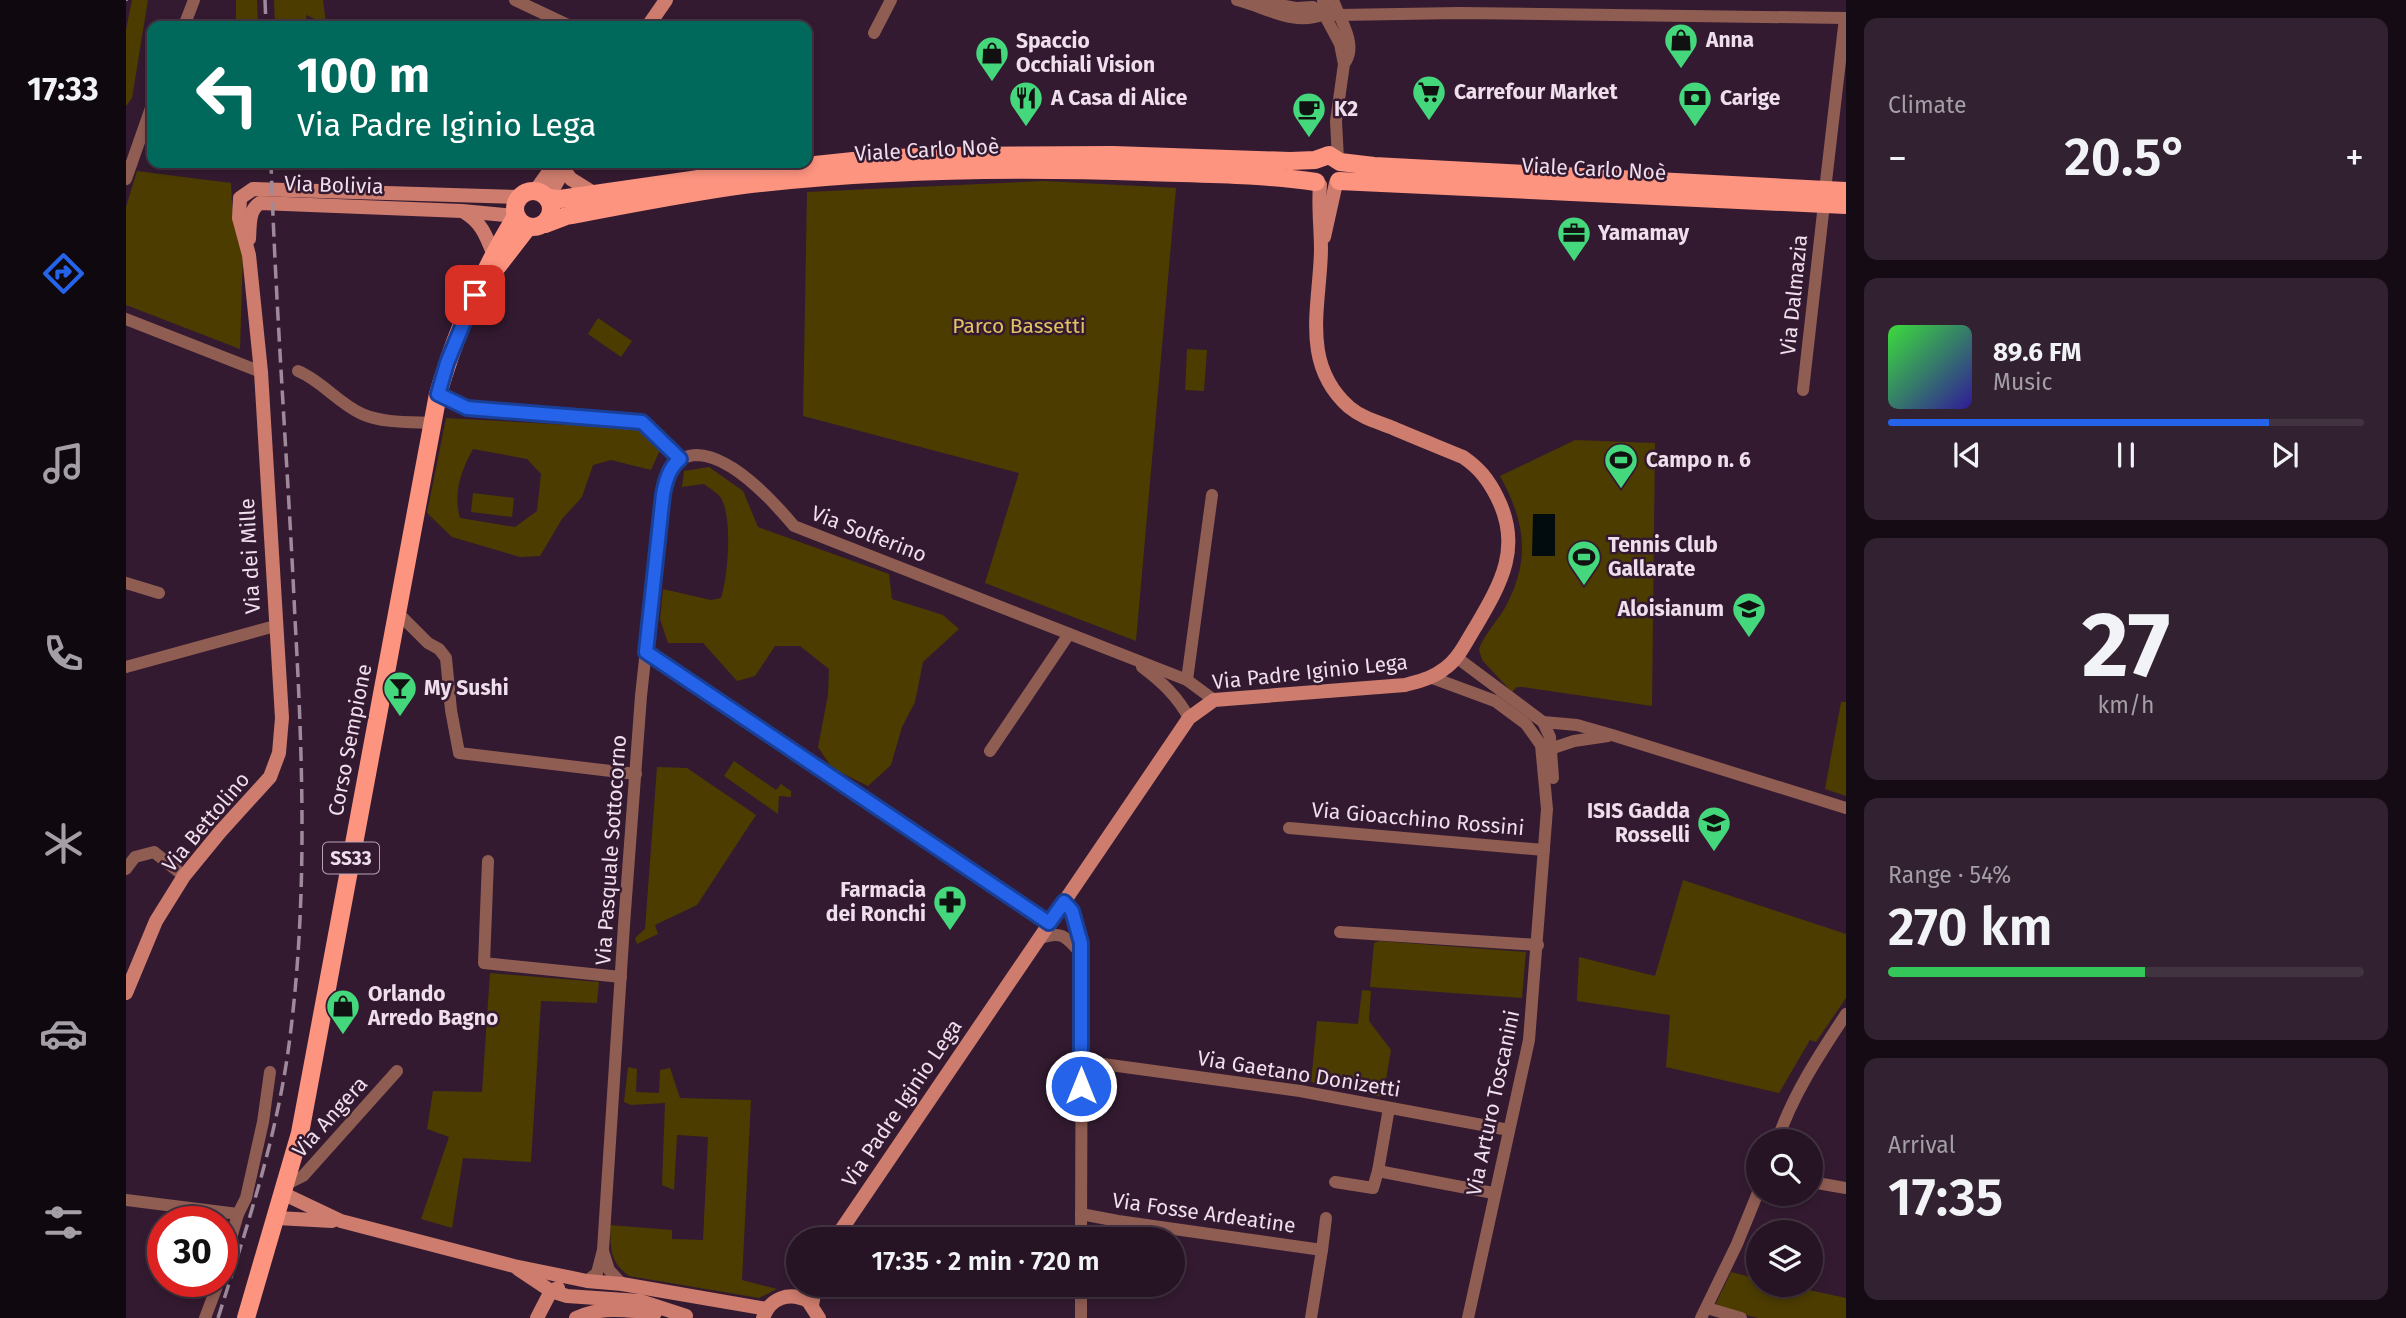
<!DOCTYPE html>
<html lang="en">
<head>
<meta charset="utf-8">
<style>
	body { margin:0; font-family:"Fira Sans",sans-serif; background:#322131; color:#f1f3f6; height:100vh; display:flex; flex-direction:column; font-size:26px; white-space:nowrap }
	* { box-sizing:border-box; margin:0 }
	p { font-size:23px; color:#a49ea6 }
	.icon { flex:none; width:38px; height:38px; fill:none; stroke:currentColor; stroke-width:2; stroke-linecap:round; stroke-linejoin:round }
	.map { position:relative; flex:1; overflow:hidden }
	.drawer { display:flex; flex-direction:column; gap:18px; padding:18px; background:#150b14; width:560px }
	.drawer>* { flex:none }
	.banner { position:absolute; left:21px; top:21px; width:665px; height:147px; border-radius:14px; box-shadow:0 4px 10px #0003,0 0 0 2px #423341; background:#00695c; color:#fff; overflow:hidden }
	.fabs { position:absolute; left:1620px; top:1129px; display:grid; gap:14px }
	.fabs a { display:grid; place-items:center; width:77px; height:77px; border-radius:50%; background:#261424; box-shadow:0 4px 10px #0003,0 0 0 2px #423341; font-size:35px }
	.speed { position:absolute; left:21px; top:1206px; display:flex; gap:14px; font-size:35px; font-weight:700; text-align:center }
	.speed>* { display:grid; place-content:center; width:91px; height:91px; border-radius:50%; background:#261424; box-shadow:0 4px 10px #0003,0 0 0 2px #423341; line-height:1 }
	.speed .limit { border:10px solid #d22; background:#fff; color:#111 }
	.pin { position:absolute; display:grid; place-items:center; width:60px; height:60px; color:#fff; margin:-30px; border-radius:14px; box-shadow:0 4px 10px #0006 }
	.me { position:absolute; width:77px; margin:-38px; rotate:0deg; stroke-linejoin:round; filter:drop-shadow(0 0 5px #0008) }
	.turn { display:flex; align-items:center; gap:24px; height:147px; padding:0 35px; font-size:32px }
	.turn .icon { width:91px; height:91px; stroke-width:2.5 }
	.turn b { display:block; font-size:49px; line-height:60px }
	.big { font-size:52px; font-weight:600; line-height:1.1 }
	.drawer .tile { flex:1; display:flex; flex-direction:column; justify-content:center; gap:10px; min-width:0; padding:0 24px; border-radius:14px; background:#322131 }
	.drawer .dial { align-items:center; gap:0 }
	.dial b { font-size:91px; line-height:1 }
	.song { display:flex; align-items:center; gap:21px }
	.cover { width:84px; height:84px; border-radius:10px; background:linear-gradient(135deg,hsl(120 70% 55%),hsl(250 70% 35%)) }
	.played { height:7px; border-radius:4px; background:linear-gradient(90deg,#2563eb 80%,#423341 80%) }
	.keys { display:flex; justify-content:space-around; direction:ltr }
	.heat { display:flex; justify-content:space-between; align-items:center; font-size:38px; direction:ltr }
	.charge { height:10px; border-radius:5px; background:linear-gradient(90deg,#34c759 54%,#423341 0) }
	.trip { position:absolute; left:660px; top:1227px; width:399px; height:70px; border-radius:35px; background:#261424; box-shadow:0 4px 10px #0003,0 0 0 2px #423341; font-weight:600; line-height:70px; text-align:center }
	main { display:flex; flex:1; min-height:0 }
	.menu { display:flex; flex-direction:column; width:126px; justify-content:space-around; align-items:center; background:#0f080e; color:#a49ea6 }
	.menu .icon { width:49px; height:49px }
	.menu .selected { color:#2563eb }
	.menu b { font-size:32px; color:#f1f3f6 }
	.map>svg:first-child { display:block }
	.green { fill:#4c3c00; fill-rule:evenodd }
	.water { fill:#020c0e }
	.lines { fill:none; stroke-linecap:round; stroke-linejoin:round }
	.street { stroke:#905d53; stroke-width:12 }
	.secondary { stroke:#cd7c6d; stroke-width:14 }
	.primary { stroke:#fd9480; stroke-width:18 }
	.rail { stroke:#9f8a9c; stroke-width:3.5; stroke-dasharray:14 7; stroke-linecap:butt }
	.route-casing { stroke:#184099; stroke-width:18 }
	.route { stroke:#2563eb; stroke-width:12 }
	.labels { text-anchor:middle; stroke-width:5; stroke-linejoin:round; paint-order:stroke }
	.shield { fill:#331a30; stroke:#b7a3b4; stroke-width:2 }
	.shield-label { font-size:19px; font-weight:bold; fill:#efdeec }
	.poi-label { font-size:21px; font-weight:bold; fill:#efdeec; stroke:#331a30; text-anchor:start }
	.street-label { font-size:21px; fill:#efdeec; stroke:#331a30 }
	.park-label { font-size:21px; fill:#e2c361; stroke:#331a30 }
</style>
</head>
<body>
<main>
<nav class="menu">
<b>17:33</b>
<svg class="icon selected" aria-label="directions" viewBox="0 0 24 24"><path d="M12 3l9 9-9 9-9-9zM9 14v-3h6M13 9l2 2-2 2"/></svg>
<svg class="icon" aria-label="music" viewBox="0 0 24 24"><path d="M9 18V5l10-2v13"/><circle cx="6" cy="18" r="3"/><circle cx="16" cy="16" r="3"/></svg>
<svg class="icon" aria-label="phone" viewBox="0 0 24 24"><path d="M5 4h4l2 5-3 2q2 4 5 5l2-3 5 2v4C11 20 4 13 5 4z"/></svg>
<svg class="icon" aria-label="climate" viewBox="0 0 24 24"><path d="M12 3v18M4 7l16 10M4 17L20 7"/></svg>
<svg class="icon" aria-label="car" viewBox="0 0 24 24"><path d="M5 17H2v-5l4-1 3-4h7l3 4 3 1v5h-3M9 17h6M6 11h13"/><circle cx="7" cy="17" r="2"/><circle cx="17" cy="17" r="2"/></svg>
<svg class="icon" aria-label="filters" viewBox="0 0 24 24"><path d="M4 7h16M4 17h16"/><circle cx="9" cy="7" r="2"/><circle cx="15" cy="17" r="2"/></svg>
</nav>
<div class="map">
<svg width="1720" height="1318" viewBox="0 0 1720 1318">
	<rect width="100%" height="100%" fill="#331a30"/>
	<g class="green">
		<polygon points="6,0 22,0 6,98 0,106 0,30"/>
		<polygon points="110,0 131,0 132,26 110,26"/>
		<polygon points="148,0 197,0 200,24 180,15 181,26 149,26"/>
		<polygon points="11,171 105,183 106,204 117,253 114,349 0,305 0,207"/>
		<polygon points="918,181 1050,188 1010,641 859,583 893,473 677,416 681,192"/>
		<polygon points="472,318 506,341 495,357 462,334"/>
		<polygon points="1061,349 1081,350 1078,391 1059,390"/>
		<path d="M320 418 518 429 534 450 525 470 485 460 467 465 456 497 436 519 414 556 394 557 326 537 301 513ZM347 449 401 459 415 474 411 511 389 527 334 518C327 494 335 470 347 449Z"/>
		<path d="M1449 440 1529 443 1526 706 1397 687H1391L1386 692 1356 660 1353 649C1359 632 1374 619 1382 602 1405 556 1398 520 1374 476Z"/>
		<path d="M583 467 617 491 632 527 763 574 766 599 817 615 833 629 797 662 789 702 776 727 765 765 742 786 706 768 692 747 702 695 703 669 674 646H649L629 676 611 681 577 643H542L534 619 537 589 585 600 595 598C602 577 607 519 595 498 592 493 583 488 578 484L556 487 558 471Z"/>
		<polygon points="347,493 388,498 386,517 345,512"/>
		<polygon points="1715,702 1720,702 1720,796 1699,789"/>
		<polygon points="608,761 650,790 655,784 665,791 665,797 653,796 652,814 598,776"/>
		<polygon points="531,767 561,768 630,815 571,905 529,925 532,934 511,944 509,938 519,929"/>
		<polygon points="1557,880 1720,934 1720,998 1690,1042 1684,1040 1653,1093 1540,1067 1544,1015 1451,1001 1453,957 1529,976"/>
		<polygon points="1254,941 1400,952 1396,998 1244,987 1248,943"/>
		<polygon points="364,973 473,982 471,1003 415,1001 405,1162 337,1158 326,1228 295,1219 323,1137 301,1129 307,1091 356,1092"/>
		<polygon points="1236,990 1245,991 1243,1021 1265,1050 1257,1097 1185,1082 1191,1021 1232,1024"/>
		<path d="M502 1067 511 1069 510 1092 533 1093 534 1070 544 1068 554 1098 625 1100 616 1280 651 1289 633 1298 503 1276C483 1261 485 1249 484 1225L546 1230V1239L577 1240 582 1137 551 1135 548 1190 536 1185 539 1103 505 1105 498 1102Z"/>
		<polygon points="1605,1272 1633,1279 1633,1284 1660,1285 1720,1298 1720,1318 1632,1318 1592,1308 1590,1303"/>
	</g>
	<polygon class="water" points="1407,514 1429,514 1429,556 1406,556"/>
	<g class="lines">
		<g class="street">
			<polyline points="389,0 444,26"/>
			<path d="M1111 0C1140 7 1168 27 1198 14"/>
			<polyline points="1197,0 1198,14 1214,44 1218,64 1210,121 1212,159"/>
			<path d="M1207 0C1213 18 1231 43 1220 61"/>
			<polyline points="1124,3 1132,1 1170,8 1187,7 1198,14 1212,15 1333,13 1720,18"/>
			<polyline points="58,26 68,0"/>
			<polyline points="748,33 765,0"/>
			<polyline points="0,179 26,105"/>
			<polyline points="1699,190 1719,18"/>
			<polyline points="0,319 135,372"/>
			<path d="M172 371C196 381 212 403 236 414 256 423 284 422 306 423"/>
			<polyline points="1677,390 1698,204"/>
			<path d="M312 394 341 408 516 422 554 459C559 457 566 455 571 455 606 456 647 501 668 526L1061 680 1088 700"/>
			<polyline points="0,583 33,593"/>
			<polyline points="271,612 302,643 313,649 320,658 325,710 333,753 510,774"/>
			<polyline points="520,652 923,923"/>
			<polyline points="1330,657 1417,722 1424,737 1427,778"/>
			<polyline points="0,667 149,626"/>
			<path d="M1016 667C1036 682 1051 696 1063 718"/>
			<polyline points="1304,677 1369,701 1400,724 1415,745 1421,809 1403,1040 1342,1318"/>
			<polyline points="1061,680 1086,495"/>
			<polyline points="1417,722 1451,725 1486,735 1720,808"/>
			<polyline points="864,751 943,634"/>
			<polyline points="1418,751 1448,741 1482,736"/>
			<polyline points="1163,828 1418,850"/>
			<polyline points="362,861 358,963 495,977"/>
			<polyline points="0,869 9,857 28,852 58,876"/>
			<path d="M938 902C952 917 954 935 956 955L955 1239"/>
			<polyline points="1214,932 1412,945"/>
			<path d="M912 939C936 930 940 936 956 955"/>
			<polyline points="955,1061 1174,1091 1383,1130"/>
			<polyline points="1263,1108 1252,1171 1367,1193"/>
			<path d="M1651 1141C1667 1094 1693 1055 1720 1014"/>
			<polyline points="1209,1182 1247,1188 1252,1171"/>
			<polyline points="1685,1182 1720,1188"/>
			<polyline points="161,1184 177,1176 271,1071"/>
			<polyline points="0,1200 112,1214"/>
			<polyline points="955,1214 992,1221 1196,1250 1185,1318"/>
			<polyline points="1196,1250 1200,1218"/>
			<polyline points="477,1251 483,1270 496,1284"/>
			<polyline points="96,1269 112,1214 120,1198 137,1122 144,1072"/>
			<polyline points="461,1281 471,1273 477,1250 498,925 515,696 537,494 541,478 548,464 554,459"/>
			<polyline points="955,1284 955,1318"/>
			<polyline points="1581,1308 1615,1318"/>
			<polyline points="79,1318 93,1281"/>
			<polyline points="1575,1318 1611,1244 1633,1190"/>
		</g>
		<g class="secondary">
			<polyline points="522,26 540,0"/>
			<polyline points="438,170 445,179 469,194"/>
			<polyline points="409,191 429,163"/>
			<polyline points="422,198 440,166"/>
			<path d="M338 212C355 222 360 235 367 253"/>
			<polyline points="1198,237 1210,183"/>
			<path d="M123 239C124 227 122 210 134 203L336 211 390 216"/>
			<polyline points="0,993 30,921 58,876 94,832 144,777 153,753 156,718 135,372 123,255 113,218 114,198 127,189 393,197"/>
			<polyline points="158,1194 215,1221 388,1266 461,1281 496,1284 641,1309"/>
			<polyline points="151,1218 206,1221"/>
			<path d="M709 1239 1063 718 1088 700 1279 685C1293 681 1307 678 1318 669 1333 659 1341 640 1350 626 1376 582 1396 546 1371 497 1362 479 1353 468 1337 457 1313 447 1290 438 1267 428 1252 422 1236 418 1223 407 1174 363 1194 306 1195 250 1195 228 1192 207 1194 185"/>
			<polyline points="392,1269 425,1291 441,1296 514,1301 560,1316"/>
			<polyline points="686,1305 690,1284"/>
			<polyline points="411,1318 425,1291 432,1288"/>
			<path d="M450 1318C475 1306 502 1310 529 1313"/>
			<path d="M637 1318C644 1298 663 1291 682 1301L693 1318"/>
		</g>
		<g class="primary">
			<polyline points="1213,181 1720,205"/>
			<circle cx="407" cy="209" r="18"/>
			<polyline points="422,198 434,199 621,172 746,159 817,156 987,155 1164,161 1189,160 1203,155 1214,162 1248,166 1720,191"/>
			<path d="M419 224 440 216C499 205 558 193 617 185 751 169 886 167 1020 172 1076 174 1135 174 1190 182"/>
			<polyline points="371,267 402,227"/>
			<path d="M120 1318 174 1133 312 394C330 332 356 272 390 216"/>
		</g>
		<g class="rail">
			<polyline points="139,0 140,26"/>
			<polyline points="0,1 0,0"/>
			<path d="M92 1318C120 1230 149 1143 162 1052 182 908 177 763 169 619 162 467 150 315 145 163"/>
		</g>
	</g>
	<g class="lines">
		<g class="route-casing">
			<path id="route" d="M349 295 321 363 312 394 341 408 516 422 554 459C543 468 540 480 537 494L520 652 923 923 938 902 946 911 955 943V1086"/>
		</g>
		<use href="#route" class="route"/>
	</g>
	<defs>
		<g id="shop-pin" transform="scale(1.75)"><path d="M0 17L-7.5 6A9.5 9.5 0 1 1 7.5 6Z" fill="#44d77b" stroke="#331a30"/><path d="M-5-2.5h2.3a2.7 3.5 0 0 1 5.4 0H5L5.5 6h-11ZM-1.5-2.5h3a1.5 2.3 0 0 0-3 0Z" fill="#111"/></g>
		<g id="supermarket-pin" transform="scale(1.75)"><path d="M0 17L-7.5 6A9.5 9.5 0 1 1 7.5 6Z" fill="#44d77b" stroke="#331a30"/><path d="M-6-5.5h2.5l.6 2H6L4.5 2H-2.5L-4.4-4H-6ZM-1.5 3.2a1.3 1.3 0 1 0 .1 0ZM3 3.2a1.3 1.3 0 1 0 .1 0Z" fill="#111"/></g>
		<g id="restaurant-pin" transform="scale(1.75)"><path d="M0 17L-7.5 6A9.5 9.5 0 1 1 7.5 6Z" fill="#44d77b" stroke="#331a30"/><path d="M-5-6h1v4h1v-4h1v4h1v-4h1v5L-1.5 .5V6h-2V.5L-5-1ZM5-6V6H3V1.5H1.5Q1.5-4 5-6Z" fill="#111"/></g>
		<g id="bank-pin" transform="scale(1.75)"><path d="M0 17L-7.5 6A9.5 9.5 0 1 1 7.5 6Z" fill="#44d77b" stroke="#331a30"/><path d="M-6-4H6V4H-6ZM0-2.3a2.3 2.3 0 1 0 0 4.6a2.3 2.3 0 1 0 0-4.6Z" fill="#111"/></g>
		<g id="cafe-pin" transform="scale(1.75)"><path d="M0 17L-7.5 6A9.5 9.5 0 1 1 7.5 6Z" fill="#44d77b" stroke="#331a30"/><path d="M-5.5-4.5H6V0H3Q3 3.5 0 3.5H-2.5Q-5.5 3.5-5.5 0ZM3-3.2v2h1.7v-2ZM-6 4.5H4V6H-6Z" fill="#111"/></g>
		<g id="office-pin" transform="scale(1.75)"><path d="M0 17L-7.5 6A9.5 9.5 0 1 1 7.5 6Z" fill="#44d77b" stroke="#331a30"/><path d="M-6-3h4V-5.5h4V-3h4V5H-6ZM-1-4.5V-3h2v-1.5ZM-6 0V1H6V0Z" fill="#111"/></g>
		<g id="stadium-pin" transform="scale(1.75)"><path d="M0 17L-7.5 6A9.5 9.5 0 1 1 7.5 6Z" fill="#44d77b" stroke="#331a30"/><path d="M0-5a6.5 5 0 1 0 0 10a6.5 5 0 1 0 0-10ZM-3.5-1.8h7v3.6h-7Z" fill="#111"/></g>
		<g id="university-pin" transform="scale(1.75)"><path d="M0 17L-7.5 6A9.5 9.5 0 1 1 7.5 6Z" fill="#44d77b" stroke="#331a30"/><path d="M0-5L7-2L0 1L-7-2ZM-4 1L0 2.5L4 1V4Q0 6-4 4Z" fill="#111"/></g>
		<g id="bar-pin" transform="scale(1.75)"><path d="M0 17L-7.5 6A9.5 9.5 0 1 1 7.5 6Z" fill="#44d77b" stroke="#331a30"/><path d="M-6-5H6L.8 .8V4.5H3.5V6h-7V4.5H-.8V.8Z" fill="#111"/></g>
		<g id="school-pin" transform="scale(1.75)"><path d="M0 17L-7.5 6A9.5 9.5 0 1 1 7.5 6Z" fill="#44d77b" stroke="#331a30"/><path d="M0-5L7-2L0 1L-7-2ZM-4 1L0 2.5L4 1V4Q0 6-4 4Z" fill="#111"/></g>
		<g id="pharmacy-pin" transform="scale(1.75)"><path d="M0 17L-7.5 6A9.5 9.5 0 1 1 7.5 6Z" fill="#44d77b" stroke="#331a30"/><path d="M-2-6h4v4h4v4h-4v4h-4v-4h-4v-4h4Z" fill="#111"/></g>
	</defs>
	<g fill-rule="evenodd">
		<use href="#shop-pin" x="1555" y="40"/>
		<use href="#shop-pin" x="866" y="53"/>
		<use href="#supermarket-pin" x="1303" y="92"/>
		<use href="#restaurant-pin" x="900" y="98"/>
		<use href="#bank-pin" x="1569" y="98"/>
		<use href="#cafe-pin" x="1183" y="109"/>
		<use href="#office-pin" x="1448" y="233"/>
		<use href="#stadium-pin" x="1495" y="460"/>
		<use href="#stadium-pin" x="1458" y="557"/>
		<use href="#university-pin" x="1623" y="609"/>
		<use href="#bar-pin" x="274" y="688"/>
		<use href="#school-pin" x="1588" y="823"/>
		<use href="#pharmacy-pin" x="824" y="902"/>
		<use href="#shop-pin" x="217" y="1006"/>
	</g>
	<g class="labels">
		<rect class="shield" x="197" y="842.5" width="56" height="31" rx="5"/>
		<g class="shield-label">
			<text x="225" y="865">SS33</text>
		</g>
		<g class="poi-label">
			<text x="1580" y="47">Anna</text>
			<text x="890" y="48">Spaccio<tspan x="890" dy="24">Occhiali Vision</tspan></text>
			<text x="1328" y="99">Carrefour Market</text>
			<text x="925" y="105">A Casa di Alice</text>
			<text x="1594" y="105">Carige</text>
			<text x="1208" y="116">K2</text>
			<text x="1472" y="240">Yamamay</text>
			<text x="1520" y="467">Campo n. 6</text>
			<text x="1482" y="552">Tennis Club<tspan x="1482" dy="24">Gallarate</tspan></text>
			<text x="1598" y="616" text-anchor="end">Aloisianum</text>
			<text x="298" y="695">My Sushi</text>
			<text x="1564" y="818" text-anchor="end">ISIS Gadda<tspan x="1564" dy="24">Rosselli</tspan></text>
			<text x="800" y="897" text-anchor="end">Farmacia<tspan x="800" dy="24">dei Ronchi</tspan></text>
			<text x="242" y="1001">Orlando<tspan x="242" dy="24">Arredo Bagno</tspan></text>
		</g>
		<g class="street-label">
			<text transform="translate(801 150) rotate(-3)" y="7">Viale Carlo Noè</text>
			<text transform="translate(1468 169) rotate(3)" y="7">Viale Carlo Noè</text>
			<text transform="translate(208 185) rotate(2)" y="7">Via Bolivia</text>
			<text transform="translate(1668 295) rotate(-84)" y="7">Via Dalmazia</text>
			<text transform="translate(743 534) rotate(21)" y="7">Via Solferino</text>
			<text transform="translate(124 556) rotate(-93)" y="7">Via dei Mille</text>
			<text transform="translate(1184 672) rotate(-6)" y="7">Via Padre Iginio Lega</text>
			<text transform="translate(224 740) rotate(-79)" y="7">Corso Sempione</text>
			<text transform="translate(1292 819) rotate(5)" y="7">Via Gioacchino Rossini</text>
			<text transform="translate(80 822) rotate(-50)" y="7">Via Bettolino</text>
			<text transform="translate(485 850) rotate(-86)" y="7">Via Pasquale Sottocorno</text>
			<text transform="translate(1173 1074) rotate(9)" y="7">Via Gaetano Donizetti</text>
			<text transform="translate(776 1103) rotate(-56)" y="7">Via Padre Iginio Lega</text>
			<text transform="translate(1367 1103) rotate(-78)" y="7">Via Arturo Toscanini</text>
			<text transform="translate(204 1117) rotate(-48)" y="7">Via Angera</text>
			<text transform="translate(1078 1213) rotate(8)" y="7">Via Fosse Ardeatine</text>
		</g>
		<g class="park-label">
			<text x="893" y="333">Parco Bassetti</text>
		</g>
	</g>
</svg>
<div class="fabs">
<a><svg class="icon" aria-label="search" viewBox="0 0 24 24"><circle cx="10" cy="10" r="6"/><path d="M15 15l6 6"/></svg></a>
<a><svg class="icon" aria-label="layers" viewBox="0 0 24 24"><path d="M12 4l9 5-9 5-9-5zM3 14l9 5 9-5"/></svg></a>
</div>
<div class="speed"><div class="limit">30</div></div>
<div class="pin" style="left:349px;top:295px;background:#d93025"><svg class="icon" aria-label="arrive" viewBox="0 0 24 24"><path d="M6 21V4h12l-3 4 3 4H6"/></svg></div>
<svg class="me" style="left:955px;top:1086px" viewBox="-20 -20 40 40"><circle r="17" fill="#2563eb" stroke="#fff" stroke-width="3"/><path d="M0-11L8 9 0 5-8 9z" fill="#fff"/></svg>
<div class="trip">17:35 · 2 min · 720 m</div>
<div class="banner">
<div class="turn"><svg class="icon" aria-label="left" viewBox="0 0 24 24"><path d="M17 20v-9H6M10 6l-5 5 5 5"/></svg><div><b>100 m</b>Via Padre Iginio Lega</div></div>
</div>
</div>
<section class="drawer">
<div class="tile"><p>Climate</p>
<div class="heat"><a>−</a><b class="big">20.5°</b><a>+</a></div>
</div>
<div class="tile">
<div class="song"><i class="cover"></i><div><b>89.6 FM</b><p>Music</p></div></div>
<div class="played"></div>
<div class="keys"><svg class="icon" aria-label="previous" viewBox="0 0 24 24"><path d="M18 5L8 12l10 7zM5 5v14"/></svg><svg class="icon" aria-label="pause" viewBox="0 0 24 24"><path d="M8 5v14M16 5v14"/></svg><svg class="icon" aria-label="next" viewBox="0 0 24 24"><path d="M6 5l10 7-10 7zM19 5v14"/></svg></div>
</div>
<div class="tile dial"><b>27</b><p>km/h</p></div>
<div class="tile"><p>Range · 54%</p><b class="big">270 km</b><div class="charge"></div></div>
<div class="tile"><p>Arrival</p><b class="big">17:35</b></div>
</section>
</main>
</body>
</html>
